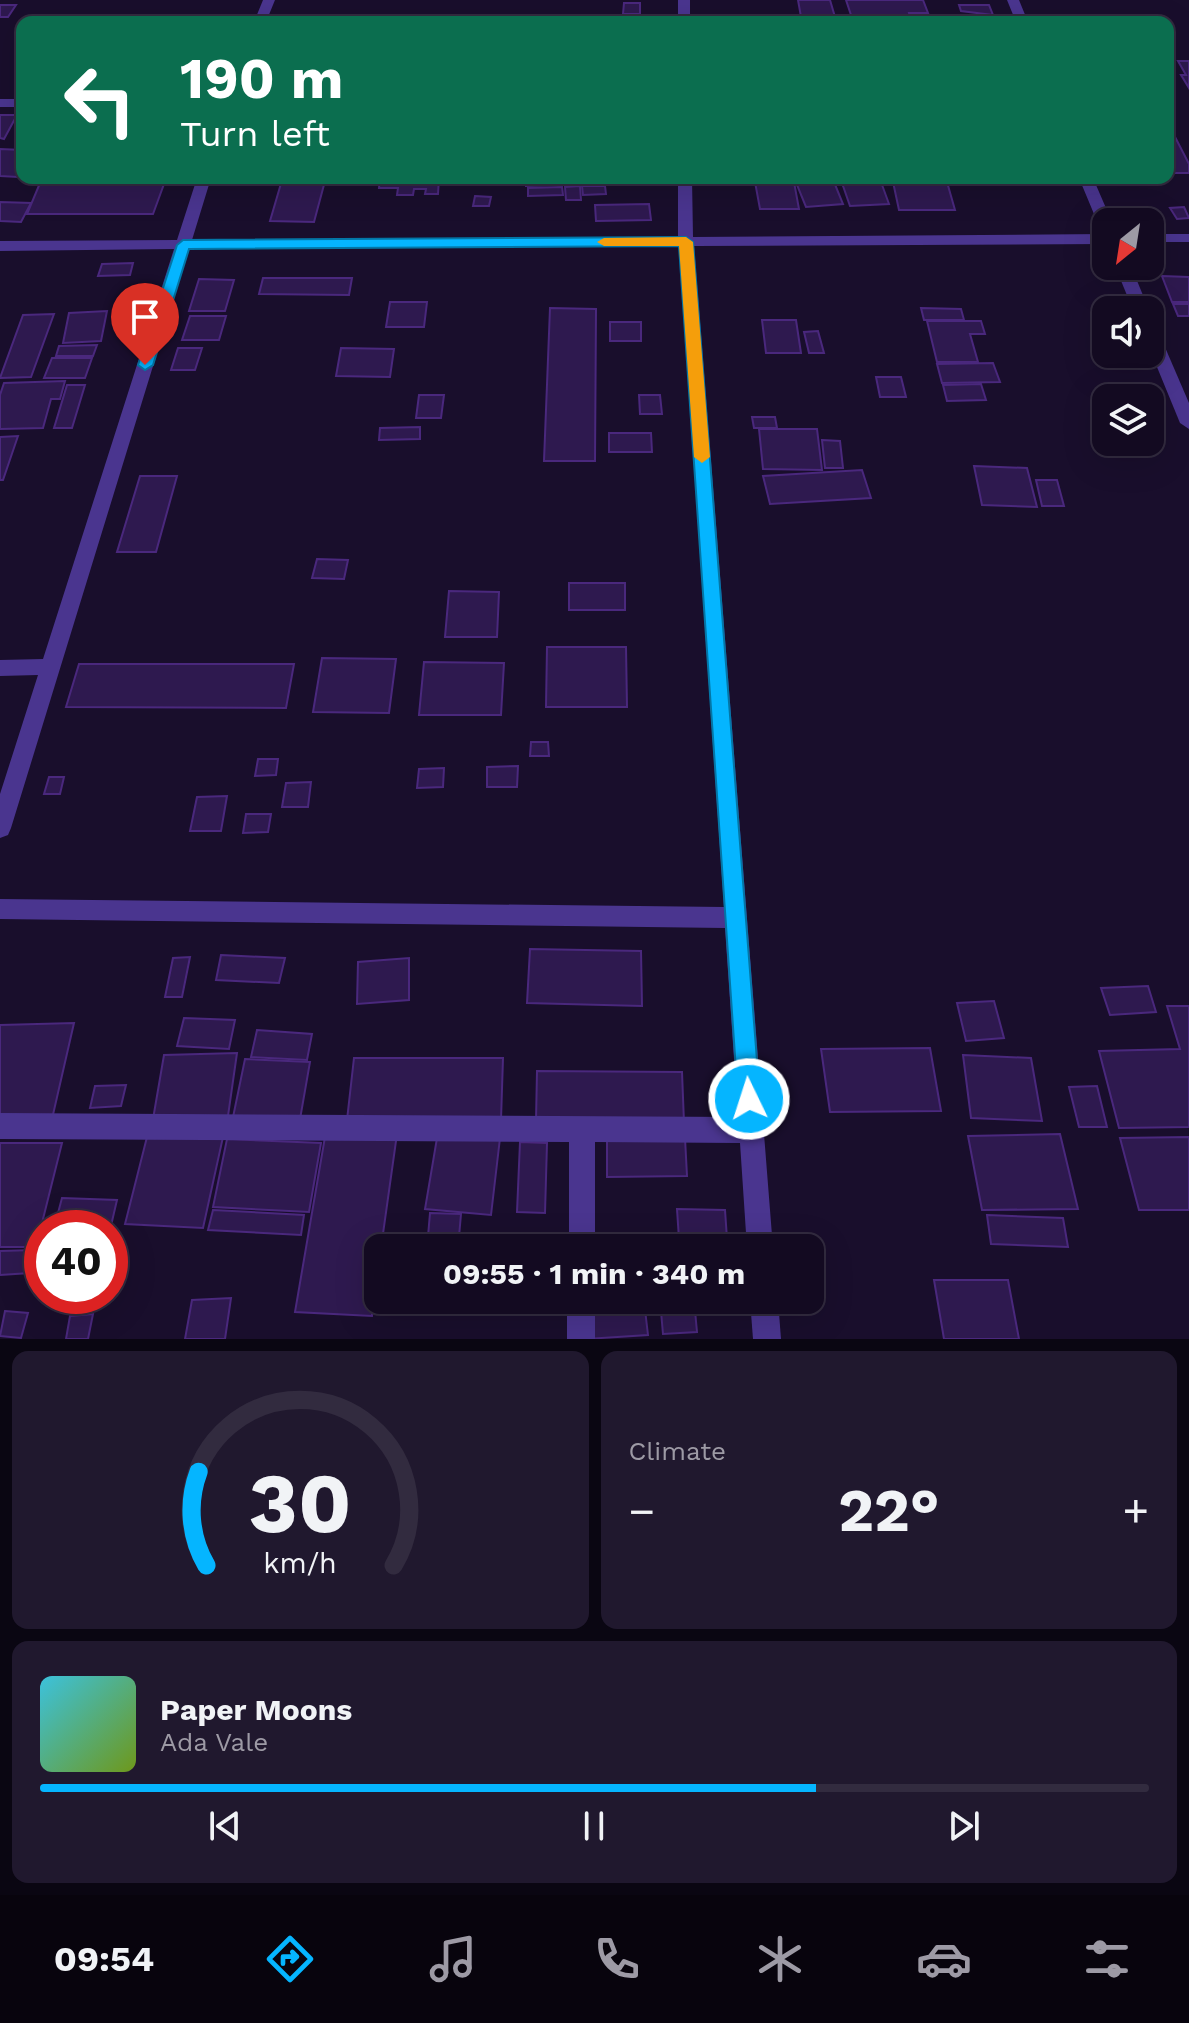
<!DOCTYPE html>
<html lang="en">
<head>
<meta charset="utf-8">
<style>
	body { margin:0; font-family:"Work Sans",sans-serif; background:#20182e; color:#f1f3f6; height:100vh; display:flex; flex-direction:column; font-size:30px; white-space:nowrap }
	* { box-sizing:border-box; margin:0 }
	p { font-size:26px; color:#9d9aa5 }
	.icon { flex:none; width:44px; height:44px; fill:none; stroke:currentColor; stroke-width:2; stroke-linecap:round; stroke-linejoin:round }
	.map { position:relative; height:1339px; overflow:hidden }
	.panel { display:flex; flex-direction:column; gap:12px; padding:12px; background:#0a0612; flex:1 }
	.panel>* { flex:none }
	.banner { position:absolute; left:16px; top:16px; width:1158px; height:168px; border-radius:16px; box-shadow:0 8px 32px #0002,0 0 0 2px #322b3f; background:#0b6e4f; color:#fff; overflow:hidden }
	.needle { width:52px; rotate:210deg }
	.controls { position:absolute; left:1092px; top:208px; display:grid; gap:16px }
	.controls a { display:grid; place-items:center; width:72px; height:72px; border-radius:16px; background:#130a21; box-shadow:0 8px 32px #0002,0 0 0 2px #322b3f; font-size:40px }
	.speed { position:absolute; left:24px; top:1210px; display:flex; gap:16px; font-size:40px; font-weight:700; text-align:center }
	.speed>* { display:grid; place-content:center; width:104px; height:104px; border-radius:50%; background:#130a21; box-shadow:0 8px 32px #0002,0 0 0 2px #322b3f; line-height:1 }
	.speed .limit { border:12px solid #d22; background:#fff; color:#111 }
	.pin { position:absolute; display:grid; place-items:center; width:68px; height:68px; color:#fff; margin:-82px -34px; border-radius:50% 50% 50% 0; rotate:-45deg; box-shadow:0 0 8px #0007 }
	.pin .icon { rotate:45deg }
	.me { position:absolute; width:88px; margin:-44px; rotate:356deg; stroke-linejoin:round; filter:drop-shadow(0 0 6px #0008) }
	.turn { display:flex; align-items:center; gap:28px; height:168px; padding:0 32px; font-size:36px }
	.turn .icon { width:104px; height:104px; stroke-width:2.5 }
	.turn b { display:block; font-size:56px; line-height:68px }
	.big { font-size:60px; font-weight:700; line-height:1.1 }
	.panel .widget { flex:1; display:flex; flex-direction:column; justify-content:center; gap:12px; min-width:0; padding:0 28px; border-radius:16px; background:#20182e }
	.panel .dial { align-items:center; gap:0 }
	.dial svg { height:208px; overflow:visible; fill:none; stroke:#322b3f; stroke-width:7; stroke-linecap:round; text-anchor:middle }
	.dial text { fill:#f1f3f6; stroke:none }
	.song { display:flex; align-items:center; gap:24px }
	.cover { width:96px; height:96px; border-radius:12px; background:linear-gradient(135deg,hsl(190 70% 55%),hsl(80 70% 35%)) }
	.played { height:8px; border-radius:4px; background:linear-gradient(90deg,#05b5ff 70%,#322b3f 70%) }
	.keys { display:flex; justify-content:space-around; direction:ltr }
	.heat { display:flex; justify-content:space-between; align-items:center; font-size:44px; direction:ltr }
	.panel .tiles { flex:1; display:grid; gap:12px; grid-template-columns:1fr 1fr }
	.widget:last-child { grid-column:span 2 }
	.trip { position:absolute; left:364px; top:1234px; width:460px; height:80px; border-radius:16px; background:#130a21; box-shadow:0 8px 32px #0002,0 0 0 2px #322b3f; font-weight:700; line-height:80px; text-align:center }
	.menu { display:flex; height:128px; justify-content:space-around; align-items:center; background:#08040d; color:#9d9aa5 }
	.menu .icon { width:56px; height:56px }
	.menu .current { color:#05b5ff }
	.menu b { font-size:36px; color:#f1f3f6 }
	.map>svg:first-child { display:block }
	.building { fill:#2e194f; stroke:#4a287d; stroke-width:2 }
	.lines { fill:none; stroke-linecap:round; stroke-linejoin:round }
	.minor { fill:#4a358f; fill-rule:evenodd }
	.route { fill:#05b5ff; stroke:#0376a6; stroke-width:2 }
	.slow { fill:#f59e0b }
</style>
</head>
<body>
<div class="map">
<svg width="1189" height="1339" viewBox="0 0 1189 1339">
	<rect width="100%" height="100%" fill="#190e2c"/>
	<g class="building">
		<polygon points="798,0 830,0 835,17 801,17"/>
		<polygon points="846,0 923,0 928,13 909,13 911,20 853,21"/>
		<polygon points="624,3 640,3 640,14 623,14"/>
		<polygon points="0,5 16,5 8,17 0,17"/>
		<polygon points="959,5 989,5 993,15 961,11"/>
		<polygon points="1178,61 1189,61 1189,88 1181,75 1186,75"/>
		<polygon points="0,115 17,115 4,139 0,138"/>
		<polygon points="1168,133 1173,133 1189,164 1189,173 1168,173"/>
		<polygon points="0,149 22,150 22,169 18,177 0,176"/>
		<polygon points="380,178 439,178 438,194 425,194 426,189 414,189 413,195 397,195 398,188 379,188"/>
		<polygon points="526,178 605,178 606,183 526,186"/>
		<polygon points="282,180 325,181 314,222 270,221"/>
		<polygon points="755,182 794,182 799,209 760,209"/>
		<polygon points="834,182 843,204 806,207 797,185"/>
		<polygon points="881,182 889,204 850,206 842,183"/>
		<polygon points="893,182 947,182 955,210 899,210"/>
		<polygon points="40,183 164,184 153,214 27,214"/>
		<polygon points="580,186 581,200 566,200 565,187"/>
		<polygon points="582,186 605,186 606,194 583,195"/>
		<polygon points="562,187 563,195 528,196 528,188"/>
		<polygon points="475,196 491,197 489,206 473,206"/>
		<polygon points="0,202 31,203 21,222 0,221"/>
		<polygon points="649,204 651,220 596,221 595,205"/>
		<polygon points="1184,207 1189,218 1177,219 1170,208"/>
		<polygon points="133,263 130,275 98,276 102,264"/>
		<polygon points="1162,276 1189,277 1189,302 1172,302"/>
		<polygon points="263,278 352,278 349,295 259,294"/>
		<polygon points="199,279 234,280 225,311 189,311"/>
		<polygon points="390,302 427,302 424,327 386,327"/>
		<polygon points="1173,304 1189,304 1189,316 1178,316"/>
		<polygon points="550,308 596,309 595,461 544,461"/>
		<polygon points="921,308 961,309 964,320 924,320"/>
		<polygon points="107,311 101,341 63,343 69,313"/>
		<polygon points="54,314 31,377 0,378 23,315"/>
		<polygon points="190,316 226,316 219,340 182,340"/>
		<polygon points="762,320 796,320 801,353 766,353"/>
		<polygon points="927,321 981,321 985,334 970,334 978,362 937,362"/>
		<rect x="610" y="322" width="31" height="19"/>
		<polygon points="818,331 824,353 809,353 804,332"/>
		<polygon points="97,345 93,356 56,356 59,346"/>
		<polygon points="178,348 202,348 195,370 171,370"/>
		<polygon points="341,348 394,349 390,377 336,376"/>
		<polygon points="52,358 92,358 85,378 44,378"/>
		<polygon points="993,363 1000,382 942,383 937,364"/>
		<polygon points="876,377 901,377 906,397 880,397"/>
		<polygon points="65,381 60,399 51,399 43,428 0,429 0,395 4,383"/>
		<polygon points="981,384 986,400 947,401 943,385"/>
		<polygon points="67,385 85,385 72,428 54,428"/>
		<polygon points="419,395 444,395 441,418 416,418"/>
		<polygon points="639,395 660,395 662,414 640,414"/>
		<polygon points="752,417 775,417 777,428 754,428"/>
		<polygon points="420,427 420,439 379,440 380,428"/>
		<polygon points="759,429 817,429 822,470 763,469"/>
		<polygon points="609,433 651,433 652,452 609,452"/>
		<polygon points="18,436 3,480 0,480 0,437"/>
		<polygon points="822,440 840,441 843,468 825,468"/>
		<polygon points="974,466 1027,468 1037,507 982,505"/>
		<polygon points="862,470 871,498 770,504 763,476"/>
		<polygon points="140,476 177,476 156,552 117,552"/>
		<polygon points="1036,480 1057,480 1064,506 1042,506"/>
		<polygon points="317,559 348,560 344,579 312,578"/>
		<rect x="569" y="583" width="56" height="27"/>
		<polygon points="449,591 499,592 497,637 445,637"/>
		<polygon points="547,647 626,647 627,707 546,707"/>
		<polygon points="322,658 396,659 389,713 313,712"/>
		<polygon points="424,662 504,663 501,715 419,715"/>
		<polygon points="79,664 294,664 286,708 66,707"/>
		<polygon points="531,742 548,742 549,756 530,756"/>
		<polygon points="258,759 278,759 276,775 255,776"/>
		<polygon points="518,766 517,787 487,787 487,767"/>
		<polygon points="444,768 443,787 417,788 419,769"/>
		<polygon points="49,777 64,777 60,794 44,794"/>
		<polygon points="311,782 308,807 282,807 286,783"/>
		<polygon points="227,796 221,831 190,831 197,797"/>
		<polygon points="246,814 271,814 268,832 243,833"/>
		<polygon points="530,949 641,951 642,1006 527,1003"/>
		<polygon points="221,955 285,958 279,983 216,980"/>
		<polygon points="190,957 182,997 165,997 173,958"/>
		<polygon points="409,958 409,1000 357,1004 358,962"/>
		<polygon points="1148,986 1156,1012 1110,1015 1101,988"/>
		<polygon points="994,1001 1004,1038 966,1041 957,1003"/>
		<polygon points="1167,1006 1189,1006 1189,1127 1119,1128 1099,1051 1180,1049"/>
		<polygon points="184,1018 235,1020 229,1049 177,1046"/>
		<polygon points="74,1023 52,1119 0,1121 0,1025"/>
		<polygon points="257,1030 312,1034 307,1060 251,1057"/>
		<polygon points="930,1048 941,1111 830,1112 821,1049"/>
		<polygon points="237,1053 227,1123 152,1125 164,1055"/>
		<polygon points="963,1055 1031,1058 1042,1121 971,1118"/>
		<polygon points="354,1058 503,1058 501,1120 347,1120"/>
		<polygon points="245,1059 310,1062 299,1125 232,1122"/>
		<polygon points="537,1071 682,1072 684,1123 536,1121"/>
		<polygon points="126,1085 121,1106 90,1108 95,1086"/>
		<polygon points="1097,1086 1107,1127 1079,1127 1069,1087"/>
		<polygon points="326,1131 397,1134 381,1248 378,1248 372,1316 295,1312"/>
		<polygon points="438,1132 500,1138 491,1215 425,1209"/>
		<polygon points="148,1133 223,1137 203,1228 125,1224"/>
		<polygon points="1060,1134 1078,1209 982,1210 968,1136"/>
		<polygon points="1189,1137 1189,1210 1139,1210 1120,1138"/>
		<polygon points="607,1138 685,1138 687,1176 607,1177"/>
		<polygon points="227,1139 321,1143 309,1212 213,1207"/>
		<polygon points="520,1142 547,1143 545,1213 517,1212"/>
		<polygon points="0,1143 62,1143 36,1247 0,1247"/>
		<polygon points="62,1198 117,1200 110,1230 110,1228 54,1228"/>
		<polygon points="677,1209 725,1210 727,1239 679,1239"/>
		<polygon points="213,1210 304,1215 301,1235 208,1230"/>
		<polygon points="430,1213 461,1214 458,1248 427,1248"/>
		<polygon points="987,1215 1063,1218 1068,1247 991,1244"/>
		<polygon points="35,1250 30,1273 0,1275 0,1251"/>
		<polygon points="934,1280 1008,1280 1019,1339 944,1339"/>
		<polygon points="231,1298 225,1339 185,1339 192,1300"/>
		<polygon points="660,1300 694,1300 697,1332 663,1334"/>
		<polygon points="644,1301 648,1335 586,1339 583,1305"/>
		<polygon points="5,1311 28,1313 21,1338 0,1336"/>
		<polygon points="93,1314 88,1339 66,1339 70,1316"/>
	</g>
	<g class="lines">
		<g class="minor">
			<polygon points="263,0 275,0 266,22 254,22"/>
			<rect x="678" y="0" width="12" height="22"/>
			<polygon points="1007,0 1019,0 1028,22 1016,22"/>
			<rect x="0" y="99" width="22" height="8"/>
			<polygon points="197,178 211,178 192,240 678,237 678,178 692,178 693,237 1106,234 1106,244 694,246 773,1248 747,1248 740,1143 595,1142 595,1248 569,1248 569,1142 0,1139 0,1113 738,1117 725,928 0,919 0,899 724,907 679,246 189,249 11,828 8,835 0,838 0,794 38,675 0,676 0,660 43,659 174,249 0,251 0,241 177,240"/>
			<polygon points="1079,178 1093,178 1112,222 1106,222 1106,230 1099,226"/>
			<rect x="1150" y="234" width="39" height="8"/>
			<polygon points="1115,266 1131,266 1149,310 1133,310"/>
			<polygon points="1150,326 1158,331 1189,403 1189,429 1180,423 1150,350"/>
			<rect x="567" y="1300" width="28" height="39"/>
			<polygon points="750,1300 778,1300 781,1339 753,1339"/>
		</g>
	</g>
	<polygon class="route" points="686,237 693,242 760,1099 757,1107 749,1111 741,1107 738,1099 679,246 189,249 153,365 145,370 138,365 177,245 183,240"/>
	<polygon class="slow" points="686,237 693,242 710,457 702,463 694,457 679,246 604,246 597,242 604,238"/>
</svg>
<div class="controls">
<a><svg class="needle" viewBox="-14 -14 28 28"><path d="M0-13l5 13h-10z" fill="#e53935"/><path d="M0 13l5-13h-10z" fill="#9d9aa5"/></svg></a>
<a><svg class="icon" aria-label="sound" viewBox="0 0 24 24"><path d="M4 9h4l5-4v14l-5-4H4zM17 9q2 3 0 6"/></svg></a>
<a><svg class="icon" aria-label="layers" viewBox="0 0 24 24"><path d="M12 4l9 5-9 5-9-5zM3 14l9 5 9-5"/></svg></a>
</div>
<div class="speed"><div class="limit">40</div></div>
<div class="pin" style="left:145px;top:365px;background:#d93025"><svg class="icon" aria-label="arrive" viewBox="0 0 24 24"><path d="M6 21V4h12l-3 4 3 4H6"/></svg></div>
<svg class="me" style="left:749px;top:1099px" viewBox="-20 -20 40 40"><circle r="17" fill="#05b5ff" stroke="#fff" stroke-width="3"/><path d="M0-11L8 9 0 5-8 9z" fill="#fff"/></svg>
<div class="trip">09:55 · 1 min · 340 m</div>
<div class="banner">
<div class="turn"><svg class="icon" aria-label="left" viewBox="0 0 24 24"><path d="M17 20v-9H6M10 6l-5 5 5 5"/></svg><div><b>190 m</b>Turn left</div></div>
</div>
</div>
<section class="panel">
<div class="tiles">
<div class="widget dial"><svg viewBox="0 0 100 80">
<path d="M14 69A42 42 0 1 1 86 69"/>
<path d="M14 69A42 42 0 0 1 11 33" stroke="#05b5ff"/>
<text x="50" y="56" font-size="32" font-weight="700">30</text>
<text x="50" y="72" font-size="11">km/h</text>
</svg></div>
<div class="widget"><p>Climate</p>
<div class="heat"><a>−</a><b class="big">22°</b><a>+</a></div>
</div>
<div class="widget">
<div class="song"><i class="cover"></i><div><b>Paper Moons</b><p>Ada Vale</p></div></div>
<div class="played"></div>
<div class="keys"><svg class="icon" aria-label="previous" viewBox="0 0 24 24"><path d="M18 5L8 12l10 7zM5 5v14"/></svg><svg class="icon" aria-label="pause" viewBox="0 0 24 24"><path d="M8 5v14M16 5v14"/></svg><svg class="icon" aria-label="next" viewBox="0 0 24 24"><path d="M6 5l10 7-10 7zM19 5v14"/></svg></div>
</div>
</div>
</section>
<nav class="menu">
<b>09:54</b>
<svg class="icon current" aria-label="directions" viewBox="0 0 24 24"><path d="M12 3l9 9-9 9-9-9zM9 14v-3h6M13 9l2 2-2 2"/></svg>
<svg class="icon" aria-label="music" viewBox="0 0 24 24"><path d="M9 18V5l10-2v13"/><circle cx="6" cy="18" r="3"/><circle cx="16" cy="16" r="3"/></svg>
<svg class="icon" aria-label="phone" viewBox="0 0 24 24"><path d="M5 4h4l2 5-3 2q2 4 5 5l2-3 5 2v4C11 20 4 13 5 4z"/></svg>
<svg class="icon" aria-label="climate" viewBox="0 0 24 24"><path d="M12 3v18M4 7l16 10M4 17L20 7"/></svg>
<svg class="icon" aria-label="car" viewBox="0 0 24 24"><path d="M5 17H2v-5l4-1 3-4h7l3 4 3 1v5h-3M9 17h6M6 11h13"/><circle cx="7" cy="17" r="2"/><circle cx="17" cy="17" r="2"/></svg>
<svg class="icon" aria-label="filters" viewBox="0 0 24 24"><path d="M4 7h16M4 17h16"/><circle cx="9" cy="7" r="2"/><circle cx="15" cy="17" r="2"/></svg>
</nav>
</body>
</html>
